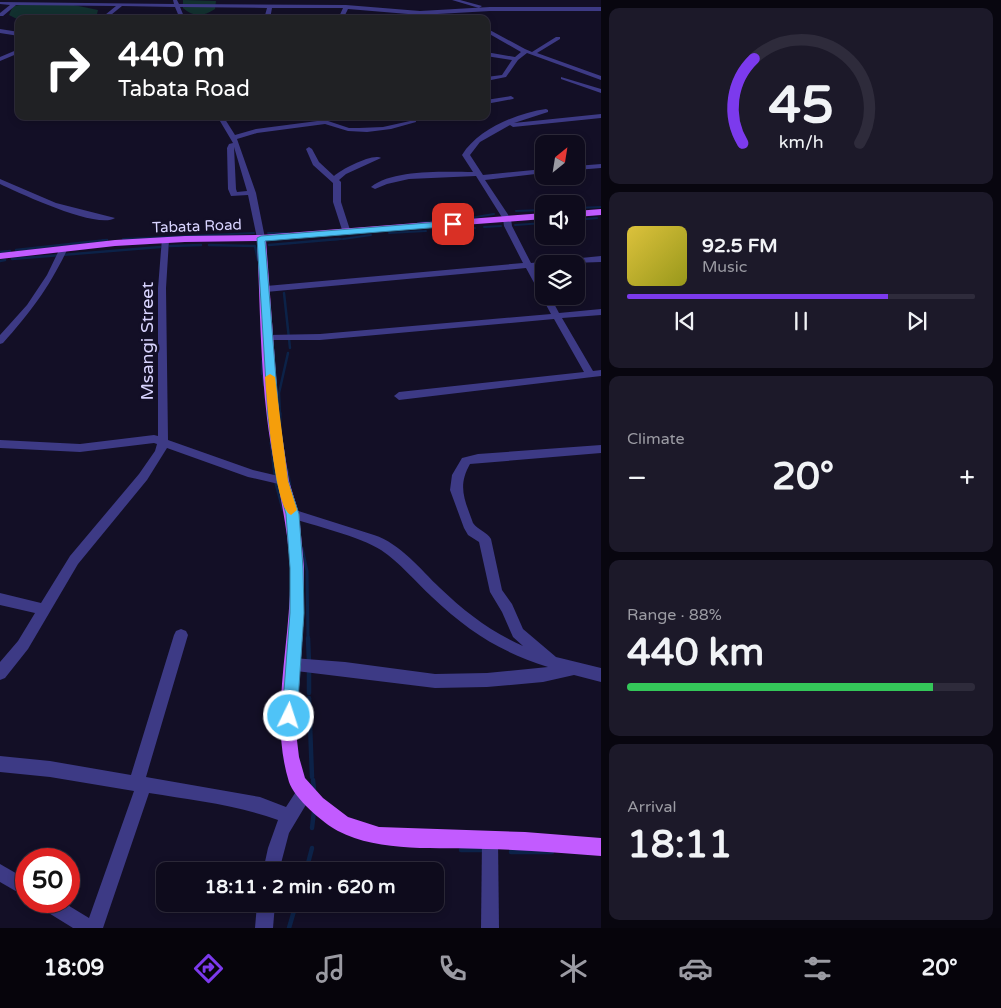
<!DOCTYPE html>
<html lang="en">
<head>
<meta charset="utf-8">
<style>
	body { margin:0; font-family:"Varela Round",sans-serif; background:#1c1929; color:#f1f3f6; height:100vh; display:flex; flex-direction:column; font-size:19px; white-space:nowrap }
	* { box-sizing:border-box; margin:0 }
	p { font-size:16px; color:#9b9ba3 }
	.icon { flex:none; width:28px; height:28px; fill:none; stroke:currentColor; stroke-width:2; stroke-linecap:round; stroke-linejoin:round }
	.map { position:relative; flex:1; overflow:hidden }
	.side { display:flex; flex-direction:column; gap:8px; padding:8px; background:#08060f; width:400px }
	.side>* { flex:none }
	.guide { position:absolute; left:15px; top:15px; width:475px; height:105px; border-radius:10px; box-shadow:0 2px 8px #0003,0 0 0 1px #2e2b3b; background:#202124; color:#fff; overflow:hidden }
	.needle { width:32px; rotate:30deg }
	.controls { position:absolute; left:535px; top:135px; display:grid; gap:10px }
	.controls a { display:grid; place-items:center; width:50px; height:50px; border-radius:10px; background:#0e0b1c; box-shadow:0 2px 8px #0003,0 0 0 1px #2e2b3b; font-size:25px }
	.speed { position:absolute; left:15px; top:848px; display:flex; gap:10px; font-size:25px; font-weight:700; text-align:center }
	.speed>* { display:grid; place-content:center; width:65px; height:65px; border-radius:50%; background:#0e0b1c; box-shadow:0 2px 8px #0003,0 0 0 1px #2e2b3b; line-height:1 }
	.speed .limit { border:8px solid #d22; background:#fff; color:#111 }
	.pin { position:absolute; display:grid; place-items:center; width:42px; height:42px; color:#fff; margin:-21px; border-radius:10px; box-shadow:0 2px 8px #0006 }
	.me { position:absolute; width:55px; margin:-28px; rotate:4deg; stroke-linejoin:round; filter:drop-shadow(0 0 4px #0008) }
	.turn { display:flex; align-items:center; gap:18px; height:105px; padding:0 20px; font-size:22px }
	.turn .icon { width:65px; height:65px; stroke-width:2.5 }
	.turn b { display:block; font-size:35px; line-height:42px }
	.big { font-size:38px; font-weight:700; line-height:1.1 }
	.side .tile { flex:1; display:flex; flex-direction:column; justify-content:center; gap:8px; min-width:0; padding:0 18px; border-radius:10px; background:#1c1929 }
	.side .dial { align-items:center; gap:0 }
	.dial svg { height:130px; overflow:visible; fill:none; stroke:#2e2b3b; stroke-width:7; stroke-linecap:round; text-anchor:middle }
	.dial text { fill:#f1f3f6; stroke:none }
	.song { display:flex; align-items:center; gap:15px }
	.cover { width:60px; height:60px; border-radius:8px; background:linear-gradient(135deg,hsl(50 70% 55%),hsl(60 70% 35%)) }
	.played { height:5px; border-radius:2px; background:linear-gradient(90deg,#7c3aed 75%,#2e2b3b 75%) }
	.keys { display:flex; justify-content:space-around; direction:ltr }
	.heat { display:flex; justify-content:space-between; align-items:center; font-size:28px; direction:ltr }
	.charge { height:8px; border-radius:4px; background:linear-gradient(90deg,#34c759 88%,#2e2b3b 0) }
	.trip { position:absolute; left:156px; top:862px; width:288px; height:50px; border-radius:10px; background:#0e0b1c; box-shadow:0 2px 8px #0003,0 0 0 1px #2e2b3b; font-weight:700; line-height:50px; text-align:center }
	.dock { display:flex; height:80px; justify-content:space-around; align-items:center; background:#06040b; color:#9b9ba3 }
	.dock .icon { width:35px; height:35px }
	.dock .selected { color:#7c3aed }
	.dock b { font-size:22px; color:#f1f3f6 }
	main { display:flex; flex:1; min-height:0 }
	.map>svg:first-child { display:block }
	.green { fill:#12302f }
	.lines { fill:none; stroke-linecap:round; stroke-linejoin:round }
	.stream-far3 { stroke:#0c2248; stroke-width:2 }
	.stream-far2 { stroke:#0c2248; stroke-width:2.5 }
	.stream-far1 { stroke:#0c2248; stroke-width:3 }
	.stream { stroke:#0c2248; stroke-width:4.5 }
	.minor { fill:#3d3a85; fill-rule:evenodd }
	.major { fill:#c25bff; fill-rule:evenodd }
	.route { fill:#4fc3f7; stroke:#337fa1 }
	.slow { fill:#f59e0b }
	.labels { text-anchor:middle; stroke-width:5; stroke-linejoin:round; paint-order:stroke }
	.far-street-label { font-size:15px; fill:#d9d4ff; stroke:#130f26 }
	.street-label { font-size:18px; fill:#d9d4ff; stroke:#130f26 }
</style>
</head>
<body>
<main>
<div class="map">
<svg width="601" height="928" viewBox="0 0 601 928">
	<rect width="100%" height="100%" fill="#130f26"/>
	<g class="green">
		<path d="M183 0 216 1 215 9C203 17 193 17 183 8Z"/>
		<polygon points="27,4 69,4 98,10 96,18 91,19 19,20 9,15 13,6"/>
	</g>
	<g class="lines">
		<g class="stream-far3">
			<polyline points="576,208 601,207"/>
			<polyline points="516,211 544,210"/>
			<polyline points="470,218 494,214"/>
			<polyline points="576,220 597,218"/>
			<polyline points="418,223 453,219"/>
			<polyline points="515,225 544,223"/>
			<polyline points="484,227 501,226"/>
			<polyline points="461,229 475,228"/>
			<polyline points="435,230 454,229"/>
			<polyline points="268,233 288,233"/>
			<polyline points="389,233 426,231"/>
			<polyline points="123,239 254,233"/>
			<polyline points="343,239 371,235"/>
			<polyline points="103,240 107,240"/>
			<polyline points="324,240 341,239"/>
		</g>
		<g class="stream-far2">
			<polyline points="209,245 255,246 258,260"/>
			<polyline points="269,245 339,239"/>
			<polyline points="170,246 201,245"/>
			<polyline points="16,250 107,240"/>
			<polyline points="0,252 10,251"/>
			<polyline points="12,259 160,247"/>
			<polyline points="0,261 5,260"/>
			<polyline points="284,293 290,348"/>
			<polyline points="262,361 262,374"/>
			<polyline points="263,376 264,385"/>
			<polyline points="280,415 279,393 288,353"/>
		</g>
		<g class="stream-far1">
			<polyline points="280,413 280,427"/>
			<polyline points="271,443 275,476"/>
			<polyline points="287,469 290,485"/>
			<polyline points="275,480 283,510"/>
			<polyline points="302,548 307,571 308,639"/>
		</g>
		<g class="stream">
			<polyline points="308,638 309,662"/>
			<polyline points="309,673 309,693"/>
			<polyline points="309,698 312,777"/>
			<polyline points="313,780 314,790"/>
			<polyline points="312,828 314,811"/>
			<polyline points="461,850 485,850"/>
			<polyline points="511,852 552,852"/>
			<polyline points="306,871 312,848"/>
			<polyline points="289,928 296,904"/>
		</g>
		<g class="minor">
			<polygon points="173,0 177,0 179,4 346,5 420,11 490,7 601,7 601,11 490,11 420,15 348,9 343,19 338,19 343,8 272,8 270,19 264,19 267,8 180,7 185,19 180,19 175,7 122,6 106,19 100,19 116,6 16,5 3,16 0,16 0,13 10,5 0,4 0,2 174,4"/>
			<polygon points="452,0 460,0 482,6 479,8"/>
			<polygon points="486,28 525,49 532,52 556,37 560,37 560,39 537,53 601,76 601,80 527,53 518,60 506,77 486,81 486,77 502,75 512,60 486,56 486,52 515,57 521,52 486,32"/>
			<polygon points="0,29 19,32 19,36 0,33"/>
			<polygon points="19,49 19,53 0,61 0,57"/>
			<polygon points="561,77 601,89 601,93 561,79"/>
			<polygon points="511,96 514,98 513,99 486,104 486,100"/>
			<path d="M546 109 548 110V112L514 123 601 114V118L513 127 510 125 480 142 470 155 483 175 544 169V173L485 180 511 219 512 226 531 263 601 256V262L544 264V267H534L544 286V296H550L559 313 601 309V315L562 318 593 371 601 370V376L399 400 394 396 399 392 584 372 554 319 320 340H264V336L267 335 320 334 551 314 526 268 266 292 262 289 266 286 523 263 504 226 503 219 476 176 409 179 387 184 375 189 371 187C393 169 446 172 473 172L462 155C478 129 517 113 546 109Z"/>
			<path d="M217 116H223L235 135 256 129 325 120 349 128H359L383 127 410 121 409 116H415L416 122 391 129 367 132 348 131 325 124 257 133 237 139 256 193 265 238 261 240 257 238 248 195 231 196 228 189 227 148 229 144 233 143ZM234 147 247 191 237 192 236 189Z"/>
			<path d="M309 147 312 149 319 162 334 176C342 169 373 153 381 158L346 174 339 180 341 182V202L351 233 350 235 343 233 333 202V183L313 165 306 149Z"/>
			<polygon points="601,164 601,168 576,170 576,166"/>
			<path d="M0 179 56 203 115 218C98 230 19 193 0 184Z"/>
			<polygon points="162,238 169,240 166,288 168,440 253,470 287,478 289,481 287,484 283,485 248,477 167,448 147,480 78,564 28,649 5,678 0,680 0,662 18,641 35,613 0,605 0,593 41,603 70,556 139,474 155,451 157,444 154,443 80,452 0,448 0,440 80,444 154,435 158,436 158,288"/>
			<path d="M61 246H64L68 248C50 286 31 312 3 343L0 344V335L27 305 47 275Z"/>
			<path d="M601 445V453L470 464C457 487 465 500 473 523 478 530 487 532 491 539L502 590 512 604 523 629 556 657 601 668V682L574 675 543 682 487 687 435 688 288 670 286 665 288 660 293 658 345 662 435 674 487 673 548 667C500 652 468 631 432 597 415 581 400 563 381 550 359 536 315 526 288 517L286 514 288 511 292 509 374 535C401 544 420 569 440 588 465 612 491 632 523 646L513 637 502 612 490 592 479 542 468 535 464 528 450 490 452 475 462 458 478 454Z"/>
			<path d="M181 629 186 631 188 635 146 777 260 797 286 807 299 787 305 785 311 787 313 793 289 833 279 871H263L268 848 278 820C237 805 192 800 149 793L103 928H73L39 907 37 901H61L89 918 134 791 50 777 0 772V756L50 761 131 775 174 635 176 631Z"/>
			<polygon points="490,832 496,834 498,840 499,928 481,928 482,840 484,834"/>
			<polygon points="0,864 26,879 26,897 0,882"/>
			<polygon points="257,904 275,904 273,928 255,928"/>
		</g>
		<g class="major">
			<polygon points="601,209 601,215 576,217 576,211"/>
			<path d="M544 213V219L266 240 279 416 289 481 299 514 304 567V613L296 732 299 757 305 778 323 798 348 817 379 827 525 832 601 838V856C563 853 525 850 486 849 439 847 380 853 338 831 323 823 294 798 289 782 268 715 293 636 290 566 287 516 273 468 267 418 260 359 260 299 257 241L185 242 115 246 0 259V253L115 240 185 236 261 235Z"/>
		</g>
	</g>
	<polygon class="route" points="453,221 455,222 455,226 265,241 279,416 288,481 299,514 303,568 304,613 297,716 295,721 289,723 284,721 282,716 290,613 290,568 286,514 277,481 268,416 257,238 261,236"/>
	<path class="slow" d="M270 374 275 377 288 481 297 510 291 515C274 509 267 398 265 377Z"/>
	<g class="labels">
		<g class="far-street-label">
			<text transform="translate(197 226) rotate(-2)" y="5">Tabata Road</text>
		</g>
		<g class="street-label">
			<text transform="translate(147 341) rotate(-90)" y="6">Msangi Street</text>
		</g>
	</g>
</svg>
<div class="controls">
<a><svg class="needle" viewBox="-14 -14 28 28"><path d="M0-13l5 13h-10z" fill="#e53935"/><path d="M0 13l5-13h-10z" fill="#9b9ba3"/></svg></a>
<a><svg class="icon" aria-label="sound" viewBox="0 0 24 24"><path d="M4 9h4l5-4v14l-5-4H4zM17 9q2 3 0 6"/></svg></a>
<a><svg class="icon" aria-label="layers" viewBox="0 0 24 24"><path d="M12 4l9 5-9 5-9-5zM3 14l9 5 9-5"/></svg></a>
</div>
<div class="speed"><div class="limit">50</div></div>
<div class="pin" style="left:453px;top:224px;background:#d93025"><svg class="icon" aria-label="arrive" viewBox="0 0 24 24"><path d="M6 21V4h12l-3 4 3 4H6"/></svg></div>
<svg class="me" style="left:289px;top:716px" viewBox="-20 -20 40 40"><circle r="17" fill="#4fc3f7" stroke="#fff" stroke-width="3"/><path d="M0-11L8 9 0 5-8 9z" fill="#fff"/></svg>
<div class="trip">18:11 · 2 min · 620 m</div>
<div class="guide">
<div class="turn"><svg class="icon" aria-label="right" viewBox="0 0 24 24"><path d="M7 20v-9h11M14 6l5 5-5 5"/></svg><div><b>440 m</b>Tabata Road</div></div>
</div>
</div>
<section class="side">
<div class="tile dial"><svg viewBox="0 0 100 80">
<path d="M14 69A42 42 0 1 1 86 69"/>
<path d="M14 69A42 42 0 0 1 21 17" stroke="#7c3aed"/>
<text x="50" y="56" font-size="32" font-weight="700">45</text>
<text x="50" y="72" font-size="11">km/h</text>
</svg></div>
<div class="tile">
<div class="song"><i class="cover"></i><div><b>92.5 FM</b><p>Music</p></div></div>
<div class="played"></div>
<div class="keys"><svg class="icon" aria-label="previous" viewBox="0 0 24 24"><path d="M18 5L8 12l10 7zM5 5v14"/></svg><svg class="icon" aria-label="pause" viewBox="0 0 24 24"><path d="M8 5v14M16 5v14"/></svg><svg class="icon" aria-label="next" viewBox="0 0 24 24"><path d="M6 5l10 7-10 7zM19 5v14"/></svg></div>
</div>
<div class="tile"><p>Climate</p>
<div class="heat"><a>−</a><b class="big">20°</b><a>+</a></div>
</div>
<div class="tile"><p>Range · 88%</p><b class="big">440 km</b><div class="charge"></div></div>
<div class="tile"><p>Arrival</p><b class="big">18:11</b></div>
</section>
</main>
<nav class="dock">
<b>18:09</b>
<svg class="icon selected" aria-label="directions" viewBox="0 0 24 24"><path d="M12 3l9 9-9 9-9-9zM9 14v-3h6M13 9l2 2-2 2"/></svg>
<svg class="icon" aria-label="music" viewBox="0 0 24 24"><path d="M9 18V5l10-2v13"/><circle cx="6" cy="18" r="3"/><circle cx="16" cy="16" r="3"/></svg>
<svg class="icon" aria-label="phone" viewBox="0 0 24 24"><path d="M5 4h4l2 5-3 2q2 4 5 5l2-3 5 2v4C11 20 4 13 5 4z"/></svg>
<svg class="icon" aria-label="climate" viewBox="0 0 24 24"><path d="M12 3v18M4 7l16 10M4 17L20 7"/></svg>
<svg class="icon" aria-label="car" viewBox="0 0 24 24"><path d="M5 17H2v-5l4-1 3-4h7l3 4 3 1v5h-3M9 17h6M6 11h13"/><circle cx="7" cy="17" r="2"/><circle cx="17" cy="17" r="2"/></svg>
<svg class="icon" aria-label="filters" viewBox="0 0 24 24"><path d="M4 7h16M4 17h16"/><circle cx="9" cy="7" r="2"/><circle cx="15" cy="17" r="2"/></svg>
<b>20°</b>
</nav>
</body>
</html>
